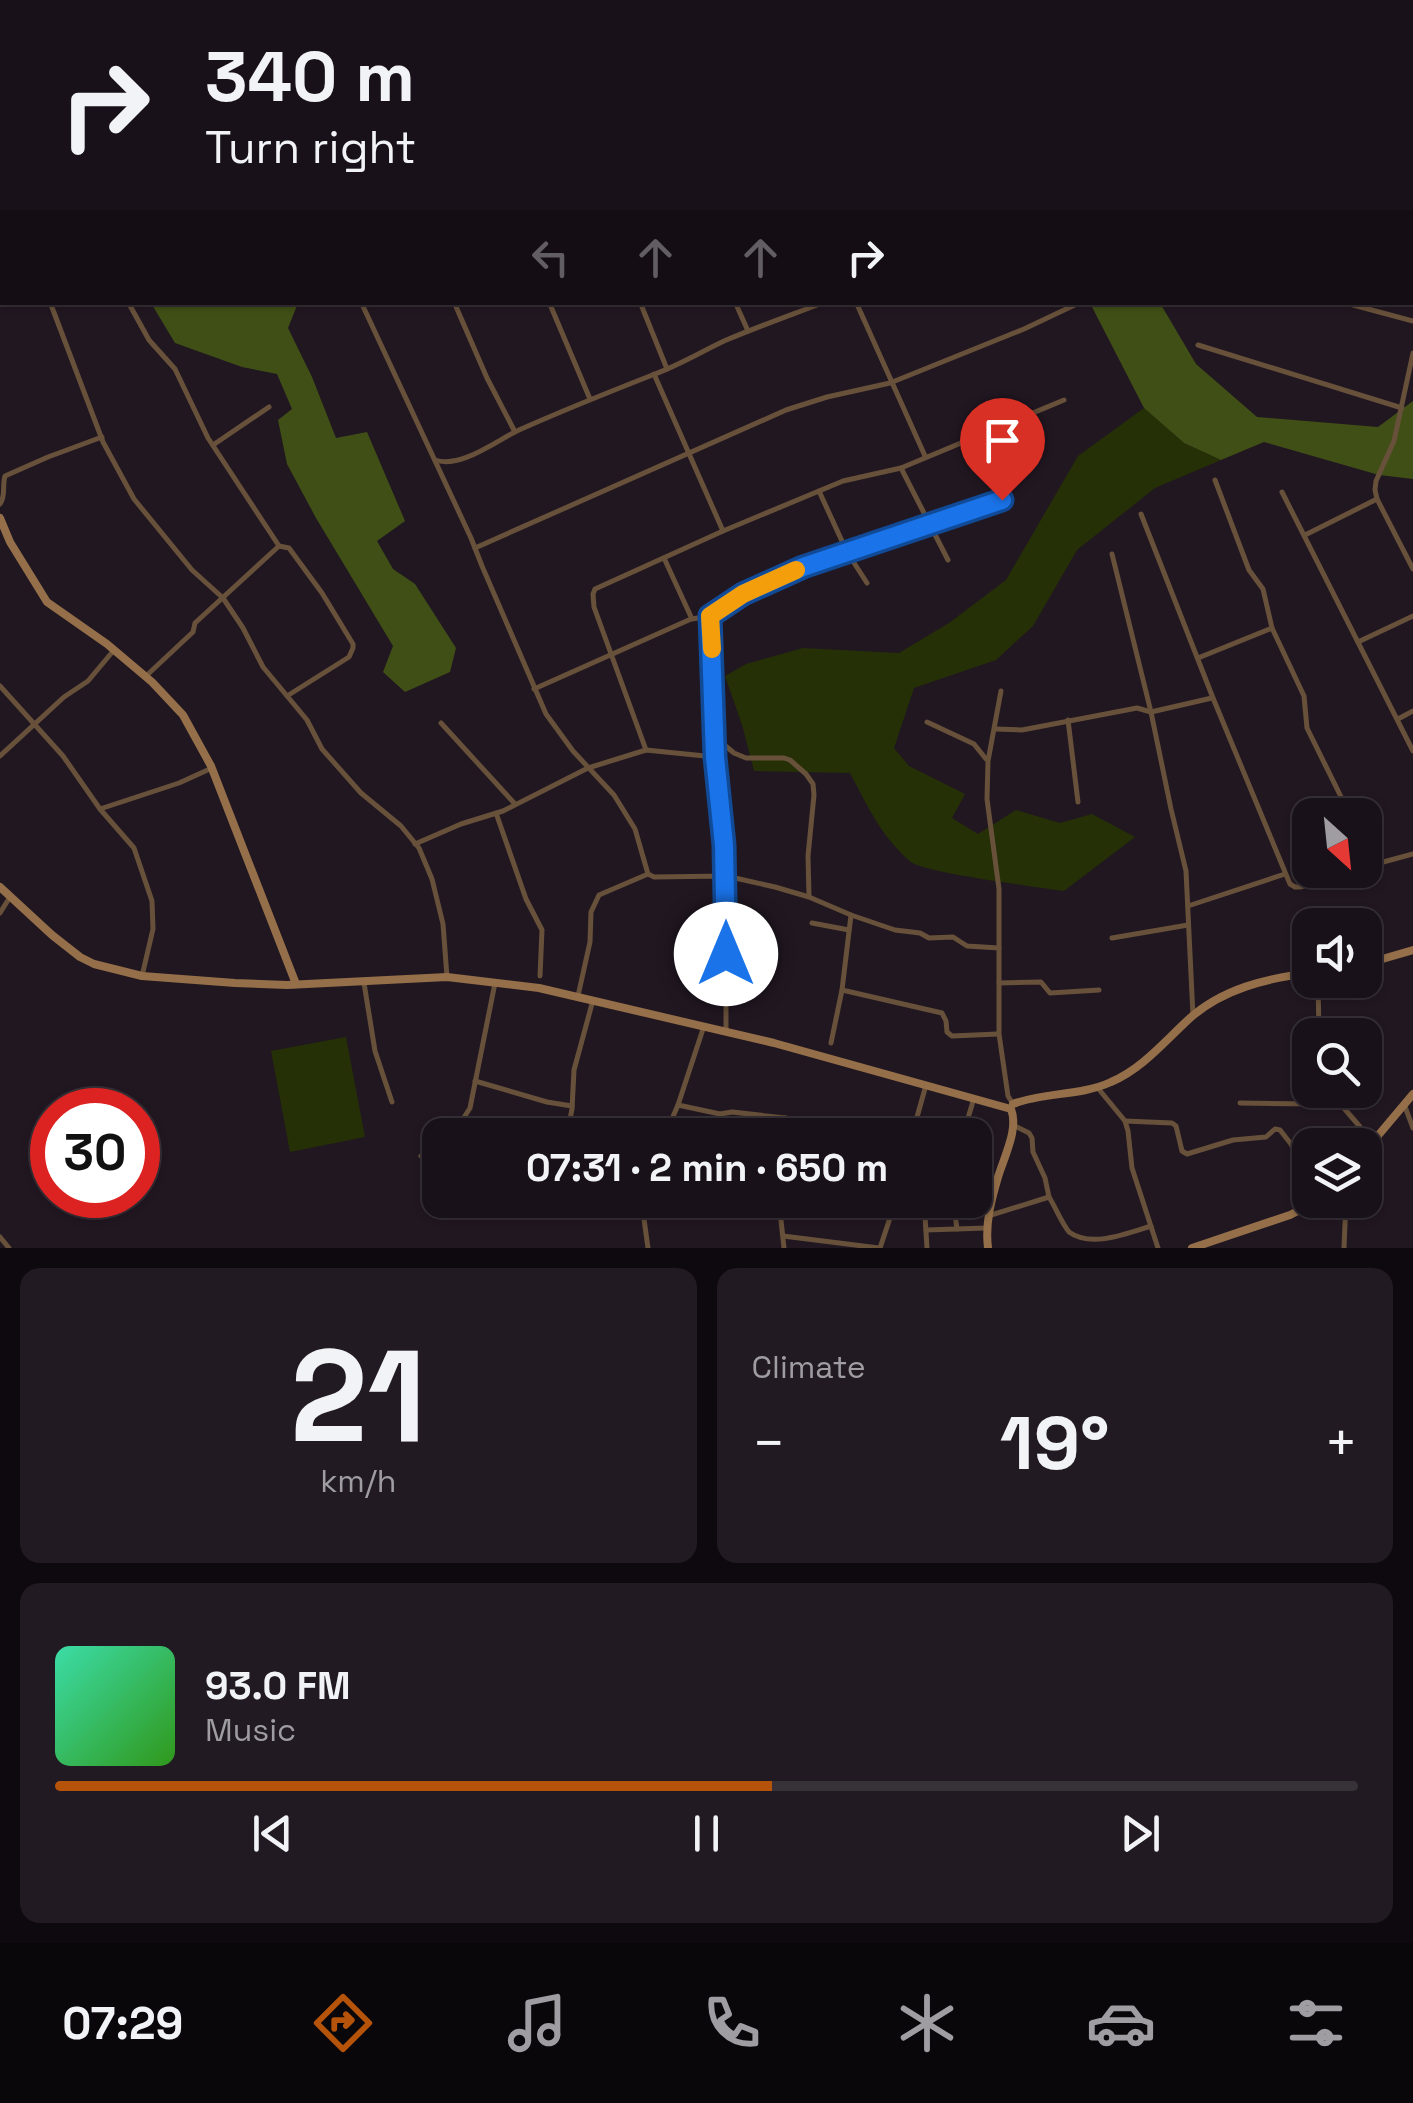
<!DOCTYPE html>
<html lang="en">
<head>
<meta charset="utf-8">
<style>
	body { margin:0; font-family:"Space Grotesk",sans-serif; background:#221a22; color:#f1f3f6; height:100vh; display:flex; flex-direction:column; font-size:38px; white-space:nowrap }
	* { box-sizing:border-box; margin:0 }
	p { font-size:32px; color:#9f9da2 }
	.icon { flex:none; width:55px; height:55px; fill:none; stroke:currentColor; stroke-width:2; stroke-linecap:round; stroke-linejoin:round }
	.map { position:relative; height:1248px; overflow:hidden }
	.details { display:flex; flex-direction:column; gap:20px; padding:20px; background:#0e090e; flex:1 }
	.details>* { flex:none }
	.hud { position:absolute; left:0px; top:0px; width:1415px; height:305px; box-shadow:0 2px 8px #0004,0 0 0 2px #373138; background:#191119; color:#f1f3f6; overflow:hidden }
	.needle { width:65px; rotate:153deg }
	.tools { position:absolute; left:1292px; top:798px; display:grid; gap:20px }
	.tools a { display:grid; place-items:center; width:90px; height:90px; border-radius:20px; background:#191119; box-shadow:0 2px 8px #0004,0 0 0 2px #373138; font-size:50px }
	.speed { position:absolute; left:30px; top:1088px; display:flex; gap:20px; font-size:50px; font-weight:700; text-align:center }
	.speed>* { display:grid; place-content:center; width:130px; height:130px; border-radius:50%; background:#191119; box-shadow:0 2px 8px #0004,0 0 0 2px #373138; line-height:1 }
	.speed .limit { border:15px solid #d22; background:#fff; color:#111 }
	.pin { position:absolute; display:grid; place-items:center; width:85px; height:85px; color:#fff; margin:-102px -42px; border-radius:50% 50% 50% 0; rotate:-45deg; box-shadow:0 0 10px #0007 }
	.pin .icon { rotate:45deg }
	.me { position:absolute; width:110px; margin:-55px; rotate:0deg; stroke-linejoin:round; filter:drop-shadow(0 0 8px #0008) }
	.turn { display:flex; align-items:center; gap:35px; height:210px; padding:0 40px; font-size:45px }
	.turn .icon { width:130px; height:130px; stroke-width:2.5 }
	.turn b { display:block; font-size:70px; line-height:85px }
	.lanes { display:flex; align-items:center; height:95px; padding:0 40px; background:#0003; justify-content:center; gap:50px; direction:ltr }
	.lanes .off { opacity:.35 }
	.big { font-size:75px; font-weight:700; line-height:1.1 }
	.details .widget { flex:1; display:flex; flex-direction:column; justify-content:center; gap:15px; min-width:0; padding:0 35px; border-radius:20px; background:#221a22 }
	.details .dial { align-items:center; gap:0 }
	.dial b { font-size:130px; line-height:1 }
	.song { display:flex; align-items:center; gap:30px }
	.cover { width:120px; height:120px; border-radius:15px; background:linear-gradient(135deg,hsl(160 70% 55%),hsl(110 70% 35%)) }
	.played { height:10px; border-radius:5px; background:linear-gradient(90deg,#b45309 55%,#373138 55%) }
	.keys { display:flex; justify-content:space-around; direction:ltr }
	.heat { display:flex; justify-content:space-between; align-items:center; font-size:55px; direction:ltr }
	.details .tiles { flex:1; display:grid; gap:20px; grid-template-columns:1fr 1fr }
	.widget:last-child { grid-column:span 2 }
	.trip { position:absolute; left:422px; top:1118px; width:570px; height:100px; border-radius:20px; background:#191119; box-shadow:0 2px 8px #0004,0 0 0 2px #373138; font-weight:700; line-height:100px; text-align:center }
	.tab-bar { display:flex; height:160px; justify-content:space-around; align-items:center; background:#0a070a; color:#9f9da2 }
	.tab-bar .icon { width:70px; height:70px }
	.tab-bar .active { color:#b45309 }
	.tab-bar b { font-size:45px; color:#f1f3f6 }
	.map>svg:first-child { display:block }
	.green { fill:#253006 }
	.forest { fill:#404f15 }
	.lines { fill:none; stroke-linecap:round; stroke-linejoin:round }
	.street { stroke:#68513a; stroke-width:5 }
	.secondary { stroke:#946f49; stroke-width:8 }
	.route-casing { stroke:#114b97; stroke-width:25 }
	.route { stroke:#1a73e8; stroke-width:18 }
	.slow { stroke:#f59e0b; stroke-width:18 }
</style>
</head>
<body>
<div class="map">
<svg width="1413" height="1248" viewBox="0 0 1413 1248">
	<rect width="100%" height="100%" fill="#211721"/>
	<g class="green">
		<path d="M1144 408 1184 443 1221 460 1155 488 1077 550 1033 626 996 660 914 688 894 748 909 766 965 794 952 818 978 834 1016 810 1060 823 1092 814 1135 837 1064 891C1038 887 925 873 911 862 882 838 867 805 850 773L754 771 743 728 725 676 746 664 803 648 899 653 949 623 1006 580 1078 456Z"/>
		<polygon points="346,1037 365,1137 290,1152 271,1051"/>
	</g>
	<g class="forest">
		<polygon points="151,303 298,303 288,328 312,377 336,438 367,432 405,521 377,541 393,569 415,584 456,648 450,672 405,692 383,672 393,646 316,518 287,464 278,420 292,409 277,374 242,367 175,343"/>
		<polygon points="1090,303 1160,303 1196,364 1257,417 1378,427 1413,401 1413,479 1379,475 1264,442 1221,460 1184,443 1144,408"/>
	</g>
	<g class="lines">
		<g class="street">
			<polyline points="0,0 2,33"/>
			<polyline points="315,0 316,2"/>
			<polyline points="407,0 408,2"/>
			<polyline points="597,0 598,2"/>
			<polyline points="690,0 691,2"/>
			<polyline points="874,0 875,2"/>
			<polyline points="495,2 499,0"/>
			<polyline points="514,2 519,0"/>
			<polyline points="815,2 822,0"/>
			<polyline points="1412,42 1413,42"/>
			<polyline points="2,65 2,115"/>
			<polyline points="1412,147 1413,147"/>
			<polyline points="0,175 2,175"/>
			<polyline points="1412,237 1413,237"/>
			<polyline points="50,302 103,442 134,499 192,570 223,598 243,628 263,667 307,720 322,749 361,793 401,826 419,848 432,879 443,924 447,977"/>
			<polyline points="128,302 149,340 175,369 208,438 279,546 289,548 322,593 353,644 353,648 349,657 287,696"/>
			<polyline points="361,302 471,538 482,566 546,714 573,751 614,795 635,829 648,874 654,877 726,876 775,887 809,897 851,915 895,930 920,933 929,938 953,937 967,946 999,948"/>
			<polyline points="454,302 487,378 515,432"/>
			<polyline points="549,302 590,399"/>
			<polyline points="640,302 667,369"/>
			<polyline points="735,302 748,331"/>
			<polyline points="856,302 925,456"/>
			<polyline points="1342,302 1413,321"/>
			<polyline points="1198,345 1402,408"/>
			<polyline points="1413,353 1394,441 1376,481 1375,490 1377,499 1413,569"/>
			<polyline points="654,374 723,531"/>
			<polyline points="213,445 269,407"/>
			<path d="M435 460C461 469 497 440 519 430 564 410 609 392 655 374 679 365 701 352 724 341 757 327 791 315 825 302"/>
			<polyline points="901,468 948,560"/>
			<polyline points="1215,480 1249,570 1263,589 1272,628 1304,696 1307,728 1350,815"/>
			<polyline points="819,491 847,552 867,583"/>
			<polyline points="1282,492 1413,751"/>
			<path d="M0 504C6 496 2 486 5 476L48 457 102 437"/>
			<polyline points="1141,514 1213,698 1290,884 1295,887 1300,887 1356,870"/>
			<polyline points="1305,535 1377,499"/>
			<polyline points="475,548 786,410 827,397 890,383 1024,329 1081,302"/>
			<polyline points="1112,554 1151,712 1171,809 1186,871 1193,1016"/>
			<polyline points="664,558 692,619 710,616 743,594 803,567 1001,501 1007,496 1007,488 979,435"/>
			<polyline points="710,616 715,757 726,876 726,1032"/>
			<polyline points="1358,642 1413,616"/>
			<polyline points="1198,658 1272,628"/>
			<polyline points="146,676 193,632 195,623 279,546"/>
			<polyline points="0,686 63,756 100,809 134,848 152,901 153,929 142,976"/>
			<polyline points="534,689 691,619"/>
			<polyline points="1001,691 988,761 987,799 999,889 999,1034 1008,1096 1013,1104"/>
			<polyline points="1398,719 1413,711"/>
			<polyline points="1068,720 1078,802"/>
			<polyline points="927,722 974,744 986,759"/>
			<polyline points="441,723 515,804"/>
			<polyline points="995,729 1022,730 1137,708 1151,712 1212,698"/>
			<polyline points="716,738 734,753 746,758 784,758 790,760 806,774 813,784 814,795 808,856 809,896"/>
			<polyline points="646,750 594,607 593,594 595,589 723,531 843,481 901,468 1064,400"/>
			<polyline points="0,756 64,697 88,681 114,650"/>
			<polyline points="100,809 179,783 212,768"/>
			<polyline points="496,813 526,899 542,930 540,976"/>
			<polyline points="415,844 461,824 503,811 588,768 646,750 715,757"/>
			<polyline points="1365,846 1374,865"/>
			<polyline points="1365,867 1413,854"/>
			<polyline points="1188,906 1285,874"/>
			<polyline points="0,913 10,897"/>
			<polyline points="851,915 842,990 942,1013 946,1021 947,1032 952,1036 998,1034"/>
			<polyline points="812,923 849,930"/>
			<polyline points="1112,938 1188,925"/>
			<polyline points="1318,980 1319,1035"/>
			<polyline points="364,983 375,1051 392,1102"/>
			<polyline points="999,983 1041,982 1050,993 1099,990"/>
			<polyline points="578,996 590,942 591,912 599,895 648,874"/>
			<polyline points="831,1043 842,990"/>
			<polyline points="475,1081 547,1102 572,1106"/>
			<polyline points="1097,1087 1125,1121 1128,1131 1132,1168 1158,1248"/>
			<polyline points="1334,1090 1343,1107 1373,1142"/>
			<polyline points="1240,1103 1313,1104 1338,1099"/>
			<polyline points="1404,1104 1413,1128"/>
			<polyline points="678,1105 720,1114 732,1112 785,1118 895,1135"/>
			<polyline points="1125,1121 1172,1123 1176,1126 1182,1151 1187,1154 1233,1140 1266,1137 1275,1129 1280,1130 1291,1144 1310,1189"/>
			<polyline points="1013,1125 1029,1133 1032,1138 1033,1152 1045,1178 1049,1197"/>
			<polyline points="449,1135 456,1130 470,1108 495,983"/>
			<polyline points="567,1135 572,1109 574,1070 593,1000"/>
			<polyline points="665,1135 678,1105 704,1026"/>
			<polyline points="782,1135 785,1118"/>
			<polyline points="912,1135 926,1085"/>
			<polyline points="963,1135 974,1098"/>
			<polyline points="421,1156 440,1142"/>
			<polyline points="645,1200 644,1219 648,1248"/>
			<polyline points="953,1200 957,1229"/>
			<polyline points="893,1209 922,1213 925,1216 927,1248"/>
			<path d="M988 1216 1049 1197C1056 1208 1061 1222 1069 1232 1091 1248 1126 1234 1151 1226"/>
			<polyline points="926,1230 986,1228"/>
			<polyline points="783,1236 879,1248"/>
			<polyline points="0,1237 9,1248"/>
			<polyline points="784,1248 781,1220 784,1200"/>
			<polyline points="880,1248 896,1200"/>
			<polyline points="1344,1248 1346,1200"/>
		</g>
		<g class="secondary">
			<polyline points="0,518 10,542 47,602 107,644 152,682 183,715 211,766 296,984"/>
			<path d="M0 887 52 935 80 957 94 964 142 976 235 983 287 985 447 977 539 988 774 1043 1011 1109C1019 1129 1004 1157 998 1177 991 1201 985 1223 988 1248"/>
			<polyline points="1365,964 1413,950"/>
			<path d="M1013 1104C1044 1092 1081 1096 1111 1082 1142 1069 1165 1041 1189 1019 1222 989 1267 978 1310 973"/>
			<polyline points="1365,1151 1413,1094"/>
			<polyline points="1192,1248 1290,1215 1319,1200"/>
		</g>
	</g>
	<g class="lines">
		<g class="route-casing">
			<polyline id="route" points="726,954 724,845 715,757 710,616 743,594 803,567 1002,500"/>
		</g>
		<use href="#route" class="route"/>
		<polyline class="slow" points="712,649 710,616 743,594 796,570"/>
	</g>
</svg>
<div class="tools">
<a><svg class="needle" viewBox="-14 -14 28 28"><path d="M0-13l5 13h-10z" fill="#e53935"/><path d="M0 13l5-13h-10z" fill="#9f9da2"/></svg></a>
<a><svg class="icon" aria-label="sound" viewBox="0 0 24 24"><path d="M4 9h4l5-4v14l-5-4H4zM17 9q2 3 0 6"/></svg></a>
<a><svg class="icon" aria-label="search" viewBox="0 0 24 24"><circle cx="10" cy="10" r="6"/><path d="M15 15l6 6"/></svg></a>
<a><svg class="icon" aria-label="layers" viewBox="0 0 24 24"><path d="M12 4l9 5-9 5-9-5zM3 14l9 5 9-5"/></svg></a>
</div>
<div class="speed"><div class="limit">30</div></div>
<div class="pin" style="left:1002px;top:500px;background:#d93025"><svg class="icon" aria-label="arrive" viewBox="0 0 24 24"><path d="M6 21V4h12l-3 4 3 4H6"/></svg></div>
<svg class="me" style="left:726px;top:954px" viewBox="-20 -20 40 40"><circle r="19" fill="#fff"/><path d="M0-13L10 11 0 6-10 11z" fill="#1a73e8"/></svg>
<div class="trip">07:31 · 2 min · 650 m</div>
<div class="hud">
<div class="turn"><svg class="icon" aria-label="right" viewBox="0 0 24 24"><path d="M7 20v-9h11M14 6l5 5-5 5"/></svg><div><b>340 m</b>Turn right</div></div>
<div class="lanes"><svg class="icon off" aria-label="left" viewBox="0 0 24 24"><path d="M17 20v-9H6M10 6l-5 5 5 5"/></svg><svg class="icon off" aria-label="ahead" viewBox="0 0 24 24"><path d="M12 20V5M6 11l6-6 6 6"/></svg><svg class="icon off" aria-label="ahead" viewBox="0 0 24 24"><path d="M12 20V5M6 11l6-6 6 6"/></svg><svg class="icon" aria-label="right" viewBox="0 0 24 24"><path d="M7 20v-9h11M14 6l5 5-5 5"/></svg></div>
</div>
</div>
<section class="details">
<div class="tiles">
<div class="widget dial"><b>21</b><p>km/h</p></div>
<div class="widget"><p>Climate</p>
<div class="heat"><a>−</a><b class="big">19°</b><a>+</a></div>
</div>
<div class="widget">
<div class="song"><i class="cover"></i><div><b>93.0 FM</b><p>Music</p></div></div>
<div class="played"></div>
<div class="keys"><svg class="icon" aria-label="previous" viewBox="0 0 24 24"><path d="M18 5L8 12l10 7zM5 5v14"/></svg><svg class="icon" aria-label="pause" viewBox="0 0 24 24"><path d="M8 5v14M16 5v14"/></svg><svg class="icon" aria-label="next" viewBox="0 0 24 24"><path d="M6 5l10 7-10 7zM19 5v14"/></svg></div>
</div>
</div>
</section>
<nav class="tab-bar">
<b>07:29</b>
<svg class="icon active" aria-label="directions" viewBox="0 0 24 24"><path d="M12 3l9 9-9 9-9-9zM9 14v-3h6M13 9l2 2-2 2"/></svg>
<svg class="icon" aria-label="music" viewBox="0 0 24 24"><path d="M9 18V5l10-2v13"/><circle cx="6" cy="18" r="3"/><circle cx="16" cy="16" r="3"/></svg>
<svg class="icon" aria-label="phone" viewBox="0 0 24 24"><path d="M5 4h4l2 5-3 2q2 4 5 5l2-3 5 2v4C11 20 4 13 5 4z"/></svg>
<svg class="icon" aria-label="climate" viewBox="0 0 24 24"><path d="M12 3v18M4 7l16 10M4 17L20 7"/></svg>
<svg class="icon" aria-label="car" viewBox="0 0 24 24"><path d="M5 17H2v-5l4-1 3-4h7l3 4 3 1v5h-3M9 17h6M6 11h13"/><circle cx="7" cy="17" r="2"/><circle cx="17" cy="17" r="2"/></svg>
<svg class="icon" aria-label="filters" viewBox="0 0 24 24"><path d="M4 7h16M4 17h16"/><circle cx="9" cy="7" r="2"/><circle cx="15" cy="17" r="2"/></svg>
</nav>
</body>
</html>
